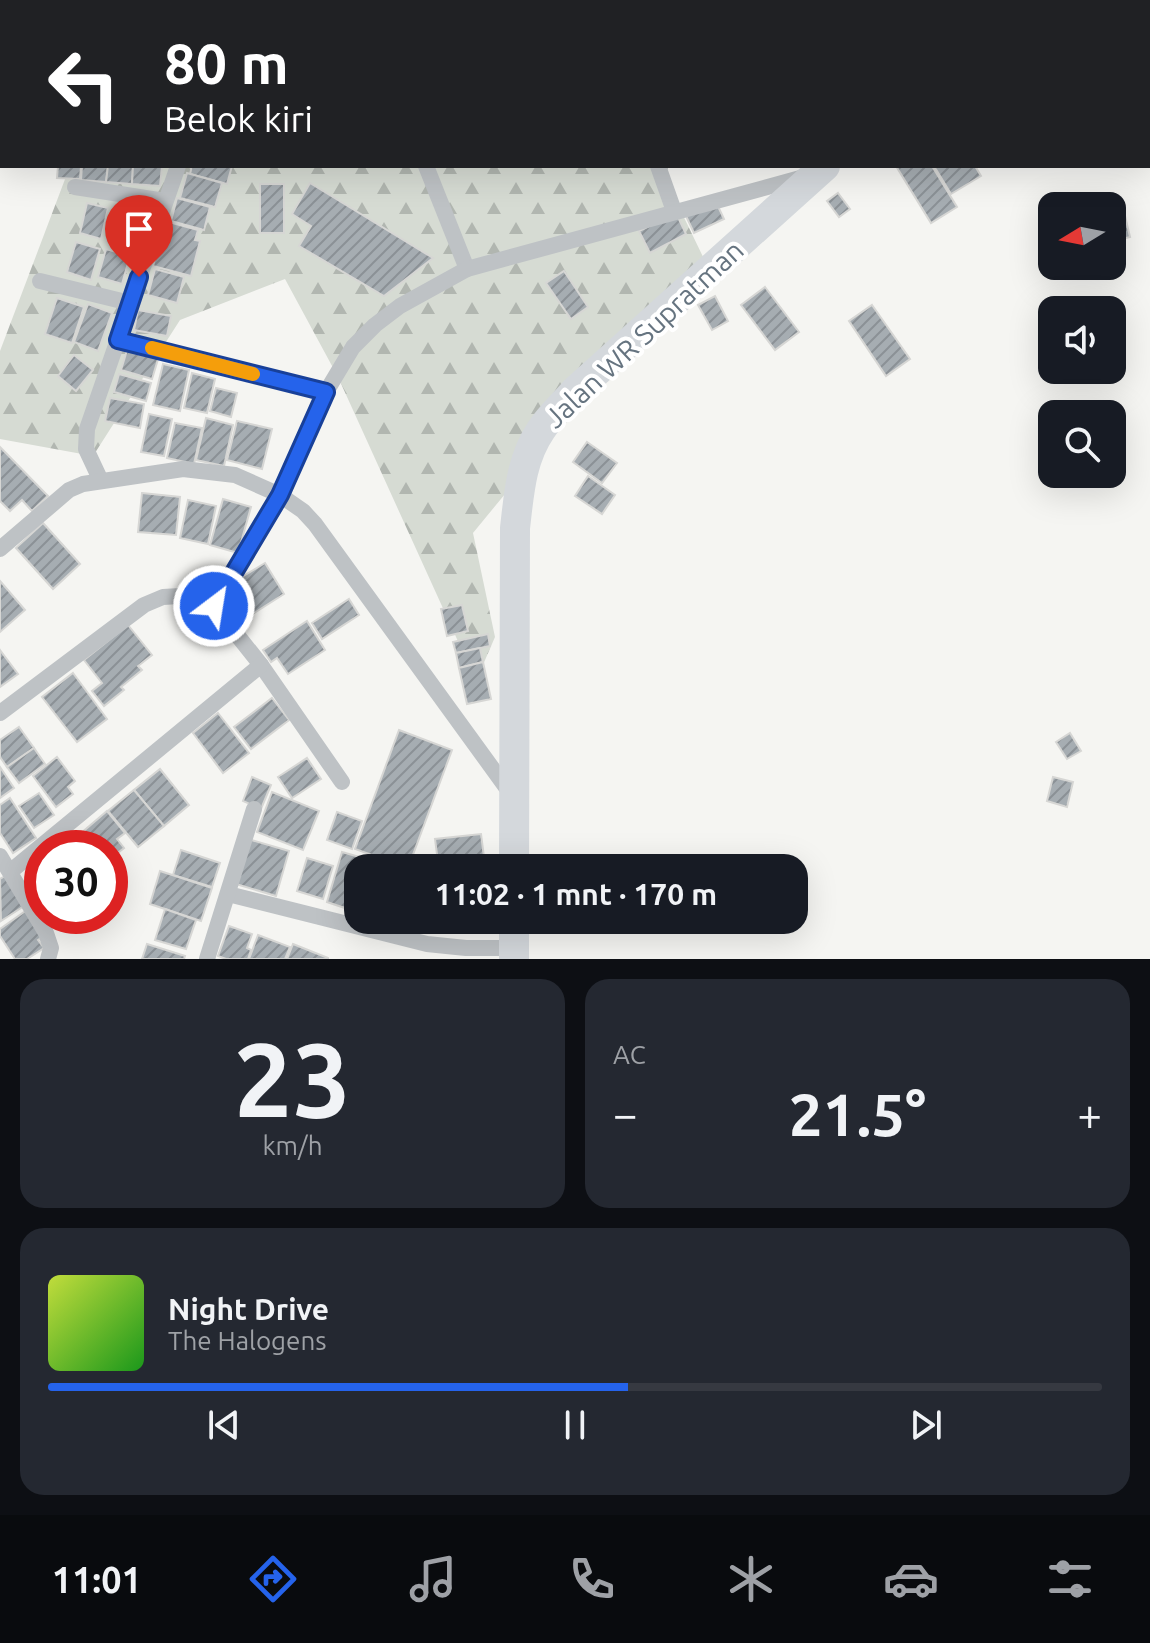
<!DOCTYPE html>
<html lang="id">
<head>
<meta charset="utf-8">
<style>
	body { margin:0; font-family:Ubuntu,sans-serif; background:#242831; color:#f1f3f6; height:100vh; display:flex; flex-direction:column; font-size:30px; white-space:nowrap }
	* { box-sizing:border-box; margin:0 }
	p { font-size:26px; color:#9ea1a6 }
	.icon { flex:none; width:44px; height:44px; fill:none; stroke:currentColor; stroke-width:2; stroke-linecap:round; stroke-linejoin:round }
	.map { position:relative; height:959px; overflow:hidden }
	.sheet { display:flex; flex-direction:column; gap:20px; padding:20px; background:#0d0f14; flex:1 }
	.sheet>* { flex:none }
	.guide { position:absolute; left:0px; top:0px; width:1150px; height:168px; box-shadow:0 8px 32px #0002; background:#202124; color:#fff; overflow:hidden }
	.needle { width:52px; rotate:260deg }
	.buttons { position:absolute; left:1038px; top:192px; display:grid; gap:16px }
	.buttons a { display:grid; place-items:center; width:88px; height:88px; border-radius:16px; background:#171b24; box-shadow:0 8px 32px #0002; font-size:40px }
	.speed { position:absolute; left:24px; top:830px; display:flex; gap:16px; font-size:40px; font-weight:700; text-align:center }
	.speed>* { display:grid; place-content:center; width:104px; height:104px; border-radius:50%; background:#171b24; box-shadow:0 8px 32px #0002; line-height:1 }
	.speed .limit { border:12px solid #d22; background:#fff; color:#111 }
	.pin { position:absolute; display:grid; place-items:center; width:68px; height:68px; color:#fff; margin:-82px -34px; border-radius:50% 50% 50% 0; rotate:-45deg; box-shadow:0 0 8px #0007 }
	.pin .icon { rotate:45deg }
	.me { position:absolute; width:88px; margin:-44px; rotate:31deg; stroke-linejoin:round; filter:drop-shadow(0 0 6px #0008) }
	.turn { display:flex; align-items:center; gap:28px; height:168px; padding:0 32px; font-size:36px }
	.turn .icon { width:104px; height:104px; stroke-width:2.5 }
	.turn b { display:block; font-size:56px; line-height:68px }
	.big { font-size:60px; font-weight:700; line-height:1.1 }
	.sheet .tile { flex:1; display:flex; flex-direction:column; justify-content:center; gap:12px; min-width:0; padding:0 28px; border-radius:24px; background:#242831 }
	.sheet .dial { align-items:center; gap:0 }
	.dial b { font-size:104px; line-height:1 }
	.song { display:flex; align-items:center; gap:24px }
	.cover { width:96px; height:96px; border-radius:12px; background:linear-gradient(135deg,hsl(70 70% 55%),hsl(120 70% 35%)) }
	.played { height:8px; border-radius:4px; background:linear-gradient(90deg,#2563eb 55%,#363941 55%) }
	.keys { display:flex; justify-content:space-around; direction:ltr }
	.heat { display:flex; justify-content:space-between; align-items:center; font-size:44px; direction:ltr }
	.sheet .tiles { flex:1; display:grid; gap:20px; grid-template-columns:1fr 1fr }
	.tile:last-child { grid-column:span 2 }
	.trip { position:absolute; left:344px; top:854px; width:464px; height:80px; border-radius:24px; background:#171b24; box-shadow:0 8px 32px #0002; font-weight:700; line-height:80px; text-align:center }
	.tab-bar { display:flex; height:128px; justify-content:space-around; align-items:center; background:#090b0e; color:#9ea1a6 }
	.tab-bar .icon { width:56px; height:56px }
	.tab-bar .current { color:#2563eb }
	.tab-bar b { font-size:36px; color:#f1f3f6 }
	.map>svg:first-child { display:block }
	.forest { fill:url(#forest-firs) }
	.building { fill:url(#building-hatch); stroke:#d6d6d4; stroke-width:2 }
	.lines { fill:none; stroke-linecap:round; stroke-linejoin:round }
	.street { stroke:#bec2c5; stroke-width:16 }
	.highway { stroke:#d4d8dc; stroke-width:30 }
	.route-casing { stroke:#184099; stroke-width:20 }
	.route { stroke:#2563eb; stroke-width:14 }
	.slow { stroke:#f59e0b; stroke-width:14 }
	.labels { text-anchor:middle; stroke-width:8; stroke-linejoin:round; paint-order:stroke }
	.street-label { font-size:28px; fill:#667480; stroke:#fff }
</style>
</head>
<body>
<div class="map">
<svg width="1150" height="959" viewBox="0 0 1150 959">
	<defs>
		<pattern id="forest-firs" width="22" height="20" patternUnits="userSpaceOnUse" patternTransform="scale(2)"><rect width="22" height="20" fill="#d6dbd3"/><path d="M5 1l3.5 6h-7zM16 11l3.5 6h-7z" fill="#b1b6b0"/></pattern>
		<pattern id="building-hatch" width="6" height="6" patternUnits="userSpaceOnUse" patternTransform="scale(2)"><rect width="6" height="6" fill="#a6adb2"/><path d="M-1 1l2-2M0 6l6-6M5 7l2-2" fill="none" stroke="#8b9196"/></pattern>
	</defs>
	<rect width="100%" height="100%" fill="#f5f5f2"/>
	<g class="forest">
		<polygon points="142,0 790,0 141,2"/>
		<polygon points="70,166 669,166 664,176 706,263 546,444 473,533 495,637 476,681 338,377 285,279 180,320 93,456 0,439 0,351"/>
	</g>
	<g class="building">
		<polygon points="58,166 81,166 80,179 57,178"/>
		<polygon points="82,166 108,166 106,182 81,180"/>
		<polygon points="108,166 133,166 132,184 106,182"/>
		<polygon points="133,166 162,166 160,186 132,184"/>
		<polygon points="192,166 232,166 227,184 190,174"/>
		<polygon points="896,166 932,166 957,207 931,223"/>
		<polygon points="934,166 975,166 981,176 951,194"/>
		<polygon points="187,173 222,183 215,207 180,198"/>
		<polygon points="310,183 433,258 384,296 299,246 311,226 292,214"/>
		<rect x="260" y="184" width="24" height="49"/>
		<polygon points="838,193 850,209 839,217 827,201"/>
		<polygon points="177,198 210,207 204,230 171,221"/>
		<polygon points="716,202 724,219 694,233 686,216"/>
		<polygon points="87,203 108,208 101,239 80,233"/>
		<polygon points="1122,203 1130,237 1114,241 1111,206"/>
		<polygon points="116,206 144,212 135,248 107,241"/>
		<polygon points="676,213 686,234 650,253 639,231"/>
		<polygon points="165,221 198,230 195,240 200,241 191,276 153,266"/>
		<polygon points="76,242 100,249 91,280 67,272"/>
		<polygon points="106,249 130,256 122,284 98,277"/>
		<polygon points="155,269 184,277 177,303 148,295"/>
		<polygon points="564,271 588,307 571,319 546,283"/>
		<polygon points="765,287 799,332 775,350 741,305"/>
		<polygon points="715,296 728,321 712,330 698,305"/>
		<polygon points="57,298 84,307 72,343 45,334"/>
		<polygon points="88,304 112,313 98,351 74,342"/>
		<polygon points="872,305 910,359 886,376 849,321"/>
		<polygon points="138,310 171,316 167,336 134,330"/>
		<polygon points="128,347 159,356 152,379 121,370"/>
		<polygon points="74,355 93,370 76,391 58,376"/>
		<polygon points="163,364 189,370 180,411 153,405"/>
		<polygon points="192,373 215,379 207,413 184,408"/>
		<polygon points="119,374 151,383 146,401 114,392"/>
		<polygon points="216,388 237,393 231,417 210,411"/>
		<polygon points="110,398 144,404 140,428 105,421"/>
		<polygon points="149,414 172,419 164,456 141,452"/>
		<polygon points="206,418 233,425 224,466 196,460"/>
		<polygon points="237,421 272,429 262,469 227,460"/>
		<polygon points="175,423 202,428 194,464 167,458"/>
		<polygon points="587,442 617,463 602,483 573,462"/>
		<polygon points="0,447 48,496 32,511 22,500 10,511 0,501"/>
		<polygon points="588,476 615,495 602,514 575,496"/>
		<polygon points="142,493 180,497 176,535 138,532"/>
		<polygon points="223,499 251,507 238,553 210,545"/>
		<polygon points="188,500 216,506 208,544 180,538"/>
		<polygon points="43,523 80,564 53,589 16,548"/>
		<polygon points="265,563 284,594 251,615 232,583"/>
		<polygon points="0,581 25,610 0,632"/>
		<polygon points="349,599 359,615 322,639 312,623"/>
		<polygon points="462,605 468,631 447,636 441,609"/>
		<polygon points="307,621 325,650 288,674 277,658 271,662 263,650"/>
		<polygon points="128,625 152,655 138,666 142,670 121,687 124,690 104,706 92,691 102,683 84,660"/>
		<polygon points="488,634 490,646 456,653 453,642"/>
		<polygon points="480,648 483,662 459,668 456,653"/>
		<polygon points="0,650 18,674 0,687"/>
		<polygon points="483,662 491,699 467,704 459,668"/>
		<polygon points="73,673 107,719 77,742 42,697"/>
		<polygon points="272,698 289,720 251,749 234,727"/>
		<polygon points="218,713 249,753 223,773 193,733"/>
		<polygon points="19,727 34,748 7,767 0,757 0,740"/>
		<polygon points="399,730 452,750 408,868 355,849"/>
		<polygon points="1070,733 1081,751 1067,759 1056,742"/>
		<polygon points="34,748 45,764 19,783 7,767"/>
		<polygon points="57,757 75,781 68,787 73,794 56,807 33,776"/>
		<polygon points="307,758 321,779 292,798 278,777"/>
		<polygon points="0,767 14,788 0,798"/>
		<polygon points="160,769 189,805 164,826 134,790"/>
		<polygon points="252,777 271,785 261,809 243,801"/>
		<polygon points="1053,777 1073,782 1067,807 1047,801"/>
		<polygon points="134,790 164,826 138,847 108,811"/>
		<polygon points="272,792 319,811 303,850 257,832"/>
		<polygon points="39,793 54,815 34,828 19,806"/>
		<polygon points="10,798 36,838 13,853 0,833 0,805"/>
		<polygon points="107,811 125,833 117,839 124,848 110,859 110,848 89,848 79,835"/>
		<polygon points="337,812 362,821 352,849 327,840"/>
		<polygon points="481,834 484,857 438,862 435,839"/>
		<polygon points="248,839 289,851 276,896 236,884"/>
		<polygon points="181,850 220,863 212,887 173,875"/>
		<polygon points="342,852 373,861 370,868 358,868 357,912 327,902"/>
		<polygon points="307,858 333,866 323,899 297,891"/>
		<polygon points="160,871 212,888 201,921 150,904"/>
		<polygon points="5,876 24,906 1,921 0,879"/>
		<polygon points="165,909 196,920 186,949 155,940"/>
		<polygon points="27,910 44,936 38,940 44,948 27,959 15,959 0,936 0,929"/>
		<polygon points="229,926 252,934 247,948 251,950 248,959 226,959 218,956"/>
		<polygon points="258,935 290,947 285,959 249,959"/>
		<polygon points="147,944 185,956 184,959 142,959"/>
		<polygon points="293,944 328,958 328,959 287,959"/>
	</g>
	<g class="lines">
		<g class="street">
			<polyline points="360,0 361,2"/>
			<polyline points="426,166 467,269"/>
			<polyline points="658,166 674,211"/>
			<polyline points="75,187 165,201"/>
			<polyline points="40,281 130,303"/>
			<polyline points="118,340 326,392"/>
			<polyline points="101,481 86,449 87,429 178,166"/>
			<polyline points="0,549 69,490 83,484 183,469 235,475 280,495 303,511 315,524 511,794"/>
			<polyline points="214,606 280,495 326,392 353,347 375,325 400,306 467,269 804,177"/>
			<polyline points="0,713 144,605 163,597 180,596 197,598 214,606 261,665 342,782"/>
			<polyline points="0,856 46,933 51,948 48,959"/>
			<polyline points="11,871 261,665"/>
			<polyline points="228,894 427,944 466,948 514,948"/>
			<polyline points="207,959 254,809"/>
		</g>
		<g class="highway">
			<polyline points="994,2 997,0"/>
			<path d="M514 868 515 528C519 494 521 459 541 430 550 416 564 404 575 391L825 166"/>
			<polyline points="514,959 514,920"/>
		</g>
	</g>
	<g class="lines">
		<g class="route-casing">
			<polyline id="route" points="139,277 118,340 326,392 280,495 214,606"/>
		</g>
		<use href="#route" class="route"/>
		<polyline class="slow" points="152,348 253,374"/>
	</g>
	<g class="labels">
		<g class="street-label">
			<text transform="translate(644 334) rotate(-43)" y="10">Jalan WR Supratman</text>
		</g>
	</g>
</svg>
<div class="buttons">
<a><svg class="needle" viewBox="-14 -14 28 28"><path d="M0-13l5 13h-10z" fill="#e53935"/><path d="M0 13l5-13h-10z" fill="#9ea1a6"/></svg></a>
<a><svg class="icon" aria-label="sound" viewBox="0 0 24 24"><path d="M4 9h4l5-4v14l-5-4H4zM17 9q2 3 0 6"/></svg></a>
<a><svg class="icon" aria-label="search" viewBox="0 0 24 24"><circle cx="10" cy="10" r="6"/><path d="M15 15l6 6"/></svg></a>
</div>
<div class="speed"><div class="limit">30</div></div>
<div class="pin" style="left:139px;top:277px;background:#d93025"><svg class="icon" aria-label="arrive" viewBox="0 0 24 24"><path d="M6 21V4h12l-3 4 3 4H6"/></svg></div>
<svg class="me" style="left:214px;top:606px" viewBox="-20 -20 40 40"><circle r="17" fill="#2563eb" stroke="#fff" stroke-width="3"/><path d="M0-11L8 9 0 5-8 9z" fill="#fff"/></svg>
<div class="trip">11:02 · 1 mnt · 170 m</div>
<div class="guide">
<div class="turn"><svg class="icon" aria-label="left" viewBox="0 0 24 24"><path d="M17 20v-9H6M10 6l-5 5 5 5"/></svg><div><b>80 m</b>Belok kiri</div></div>
</div>
</div>
<section class="sheet">
<div class="tiles">
<div class="tile dial"><b>23</b><p>km/h</p></div>
<div class="tile"><p>AC</p>
<div class="heat"><a>−</a><b class="big">21.5°</b><a>+</a></div>
</div>
<div class="tile">
<div class="song"><i class="cover"></i><div><b>Night Drive</b><p>The Halogens</p></div></div>
<div class="played"></div>
<div class="keys"><svg class="icon" aria-label="previous" viewBox="0 0 24 24"><path d="M18 5L8 12l10 7zM5 5v14"/></svg><svg class="icon" aria-label="pause" viewBox="0 0 24 24"><path d="M8 5v14M16 5v14"/></svg><svg class="icon" aria-label="next" viewBox="0 0 24 24"><path d="M6 5l10 7-10 7zM19 5v14"/></svg></div>
</div>
</div>
</section>
<nav class="tab-bar">
<b>11:01</b>
<svg class="icon current" aria-label="directions" viewBox="0 0 24 24"><path d="M12 3l9 9-9 9-9-9zM9 14v-3h6M13 9l2 2-2 2"/></svg>
<svg class="icon" aria-label="music" viewBox="0 0 24 24"><path d="M9 18V5l10-2v13"/><circle cx="6" cy="18" r="3"/><circle cx="16" cy="16" r="3"/></svg>
<svg class="icon" aria-label="phone" viewBox="0 0 24 24"><path d="M5 4h4l2 5-3 2q2 4 5 5l2-3 5 2v4C11 20 4 13 5 4z"/></svg>
<svg class="icon" aria-label="climate" viewBox="0 0 24 24"><path d="M12 3v18M4 7l16 10M4 17L20 7"/></svg>
<svg class="icon" aria-label="car" viewBox="0 0 24 24"><path d="M5 17H2v-5l4-1 3-4h7l3 4 3 1v5h-3M9 17h6M6 11h13"/><circle cx="7" cy="17" r="2"/><circle cx="17" cy="17" r="2"/></svg>
<svg class="icon" aria-label="filters" viewBox="0 0 24 24"><path d="M4 7h16M4 17h16"/><circle cx="9" cy="7" r="2"/><circle cx="15" cy="17" r="2"/></svg>
</nav>
</body>
</html>
